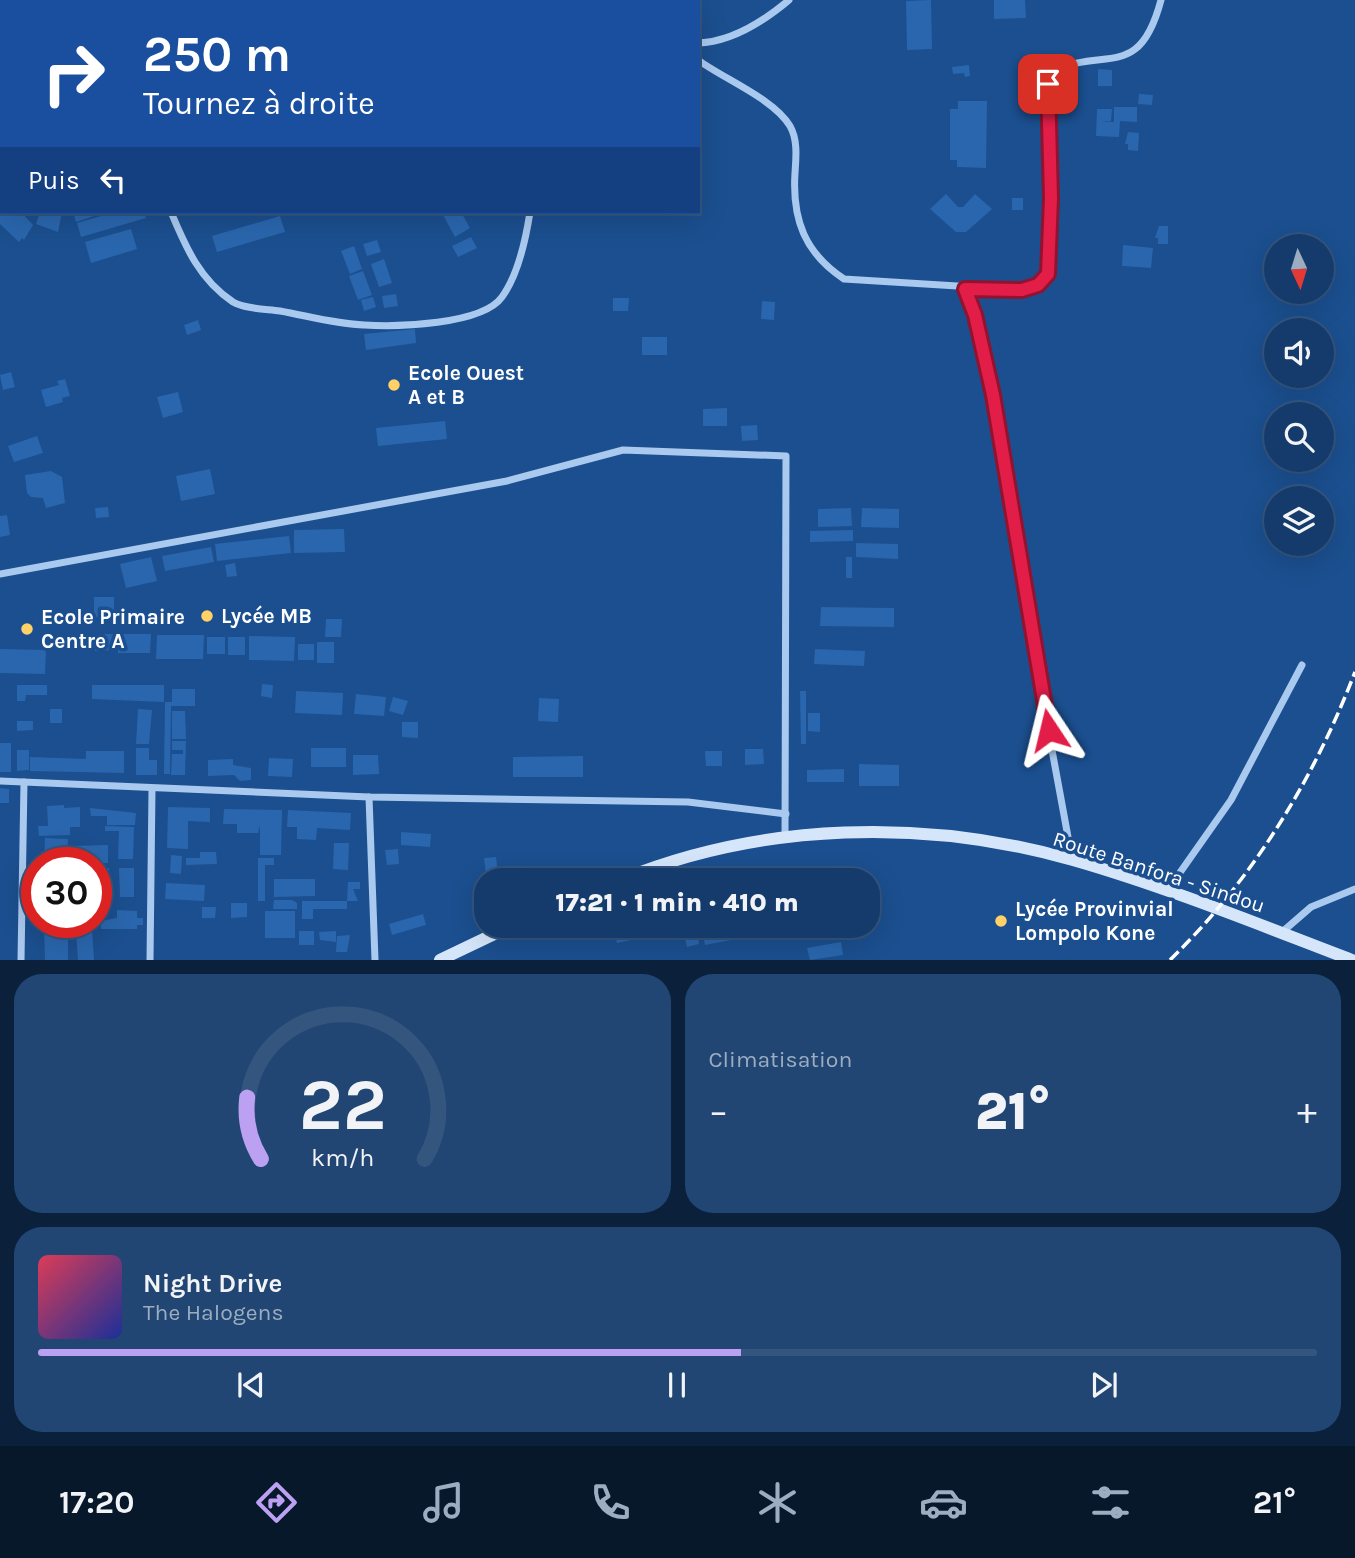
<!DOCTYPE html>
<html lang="fr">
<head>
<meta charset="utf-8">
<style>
	body { margin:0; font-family:Karla,sans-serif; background:#214673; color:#f1f3f6; height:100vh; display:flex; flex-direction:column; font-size:26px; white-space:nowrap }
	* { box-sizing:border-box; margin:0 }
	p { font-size:23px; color:#9dadc1 }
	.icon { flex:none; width:38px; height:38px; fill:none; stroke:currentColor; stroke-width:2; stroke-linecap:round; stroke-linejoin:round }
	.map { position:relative; height:960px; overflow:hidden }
	.side { display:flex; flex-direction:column; gap:14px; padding:14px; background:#0b203b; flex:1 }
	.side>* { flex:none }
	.guide { position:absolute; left:0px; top:0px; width:700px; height:214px; box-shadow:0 7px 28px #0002,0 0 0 2px #33557e; background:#1a4fa0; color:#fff; overflow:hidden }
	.needle { width:46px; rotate:176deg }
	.tools { position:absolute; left:1264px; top:234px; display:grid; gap:14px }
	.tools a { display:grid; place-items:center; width:70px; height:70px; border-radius:50%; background:#143b6b; box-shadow:0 7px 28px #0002,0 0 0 2px #33557e; font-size:35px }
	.speed { position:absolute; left:21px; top:847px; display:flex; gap:14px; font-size:35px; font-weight:700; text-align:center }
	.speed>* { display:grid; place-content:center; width:91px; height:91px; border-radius:50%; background:#143b6b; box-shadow:0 7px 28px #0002,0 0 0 2px #33557e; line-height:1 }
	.speed .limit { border:10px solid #d22; background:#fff; color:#111 }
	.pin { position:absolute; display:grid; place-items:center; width:60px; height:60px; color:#fff; margin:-30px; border-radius:14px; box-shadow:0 4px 10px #0006 }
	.me { position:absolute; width:77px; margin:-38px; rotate:350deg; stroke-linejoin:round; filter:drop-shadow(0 0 5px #0008) }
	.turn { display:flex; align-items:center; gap:24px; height:147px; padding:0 28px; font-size:32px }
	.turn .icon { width:91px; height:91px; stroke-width:2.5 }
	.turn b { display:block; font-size:49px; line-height:60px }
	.then { display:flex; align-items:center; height:66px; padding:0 28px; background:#0003; gap:14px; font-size:26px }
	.big { font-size:52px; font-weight:800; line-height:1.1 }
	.side .tile { flex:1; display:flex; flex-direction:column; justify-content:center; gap:10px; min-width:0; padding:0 24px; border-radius:28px; background:#214673 }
	.side .dial { align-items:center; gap:0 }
	.dial svg { height:182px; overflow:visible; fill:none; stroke:#33557e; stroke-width:7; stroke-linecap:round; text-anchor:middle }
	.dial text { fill:#f1f3f6; stroke:none }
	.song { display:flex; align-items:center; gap:21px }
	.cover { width:84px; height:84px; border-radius:10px; background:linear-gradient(135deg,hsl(350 70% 55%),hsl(230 70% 35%)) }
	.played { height:7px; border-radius:4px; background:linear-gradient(90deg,#bca0f2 55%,#33557e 55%) }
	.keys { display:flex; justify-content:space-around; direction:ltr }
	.heat { display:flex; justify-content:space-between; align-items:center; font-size:38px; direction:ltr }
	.side .tiles { flex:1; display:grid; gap:14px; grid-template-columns:1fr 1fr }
	.tile:last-child { grid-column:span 2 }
	.trip { position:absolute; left:474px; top:868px; width:406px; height:70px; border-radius:28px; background:#143b6b; box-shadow:0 7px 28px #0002,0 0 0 2px #33557e; font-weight:800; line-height:70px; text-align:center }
	.dock { display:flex; height:112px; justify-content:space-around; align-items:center; background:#08182b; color:#9dadc1 }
	.dock .icon { width:49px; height:49px }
	.dock .on { color:#bca0f2 }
	.dock b { font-size:32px; color:#f1f3f6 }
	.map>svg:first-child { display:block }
	.building { fill:#2a66ad }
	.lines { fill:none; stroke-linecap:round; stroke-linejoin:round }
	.street { stroke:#a9c9ee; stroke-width:7 }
	.secondary { stroke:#d6e6fa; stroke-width:12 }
	.rail { stroke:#fff; stroke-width:3.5; stroke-dasharray:12 5; stroke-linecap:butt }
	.route-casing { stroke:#92132f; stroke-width:18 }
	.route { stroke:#e11d48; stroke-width:12 }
	.poi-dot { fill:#ffd166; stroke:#1b4f8f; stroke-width:2.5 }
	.labels { text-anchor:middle; stroke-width:7; stroke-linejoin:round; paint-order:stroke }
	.poi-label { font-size:21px; font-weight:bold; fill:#fff; stroke:#1b4f8f; text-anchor:start }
	.street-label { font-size:21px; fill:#fff; stroke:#1b4f8f }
</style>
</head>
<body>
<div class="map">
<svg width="1355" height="960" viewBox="0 0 1355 960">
	<rect width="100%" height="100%" fill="#1b4f8f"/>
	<g class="building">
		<polygon points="931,0 932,49 907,50 906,1"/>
		<polygon points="994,0 1025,0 1026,18 994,19"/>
		<polygon points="969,65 970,76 965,77 964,73 953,74 952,67"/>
		<polygon points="1098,69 1112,70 1112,86 1098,86"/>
		<polygon points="1139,94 1153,95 1152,105 1138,104"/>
		<polygon points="958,101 987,101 986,168 957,167 957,160 950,160 950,109 958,109"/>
		<polygon points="1114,107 1137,107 1137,122 1120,121 1119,137 1096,136 1097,109 1112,109 1111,121 1100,121 1114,122"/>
		<polygon points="1128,132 1139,133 1138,151 1128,150 1128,144 1125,144"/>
		<polygon points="946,194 958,207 963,207 975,194 992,209 966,232 956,232 930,209"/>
		<rect x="1012" y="198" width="11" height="12"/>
		<polygon points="0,212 21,212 33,225 24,240 22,238 19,242 0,224"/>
		<polygon points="40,212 62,212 58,232 36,224"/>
		<polygon points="84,212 99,212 100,214 76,222 74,215"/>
		<polygon points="115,212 144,212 146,218 81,237 77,223"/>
		<polygon points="448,212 461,212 470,228 455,237 443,215"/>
		<polygon points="280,216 285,232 217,252 212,236"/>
		<polygon points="1159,226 1168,226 1168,244 1158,244 1158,238 1155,238"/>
		<polygon points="131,229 137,249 91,263 85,242"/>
		<polygon points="471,237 477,248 458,257 452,246"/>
		<polygon points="377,240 381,252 367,256 363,244"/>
		<polygon points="1123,245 1153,248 1151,268 1122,266"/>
		<polygon points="354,246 362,269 350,274 341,251"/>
		<polygon points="384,259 392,283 379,287 371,264"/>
		<polygon points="363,271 372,295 358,300 349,276"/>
		<polygon points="396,294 398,306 384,308 382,296"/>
		<polygon points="373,297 376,307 364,311 361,300"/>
		<polygon points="613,298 629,298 628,311 613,311"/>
		<polygon points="762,301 775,302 774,320 761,319"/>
		<polygon points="198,320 201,330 187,335 184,325"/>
		<polygon points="415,329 416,343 366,350 364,334"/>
		<rect x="642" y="337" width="25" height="18"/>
		<polygon points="11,372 15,387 3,390 0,375"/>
		<polygon points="65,379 70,396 62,398 63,402 46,407 41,390 59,385 57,381"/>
		<polygon points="178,392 183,412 163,418 157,397"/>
		<polygon points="727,408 727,426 703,426 703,409"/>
		<polygon points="445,421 447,439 378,446 376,428"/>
		<polygon points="757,425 758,440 742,441 741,426"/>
		<polygon points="37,436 43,453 14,462 8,446"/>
		<polygon points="210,469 215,494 181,501 176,476"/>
		<polygon points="51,471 62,477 65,503 46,508 43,498 31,497 27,493 25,475"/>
		<polygon points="108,507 109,517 96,518 95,508"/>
		<polygon points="851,508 852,526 818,527 818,509"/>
		<polygon points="862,508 899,509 899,528 861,527"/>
		<polygon points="7,515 10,535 0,537 0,516"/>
		<polygon points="344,529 345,552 294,553 294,530"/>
		<polygon points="853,530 853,541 810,542 810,531"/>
		<polygon points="289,536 291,553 217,561 215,544"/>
		<polygon points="856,543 898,544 898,559 856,557"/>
		<polygon points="211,547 214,562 165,571 162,556"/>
		<polygon points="151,557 157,581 126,588 120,564"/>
		<rect x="846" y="557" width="6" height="21"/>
		<polygon points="235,563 237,576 227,577 225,565"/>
		<polygon points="94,597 114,597 114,616 94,617"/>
		<polygon points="821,607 894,608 894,627 820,626"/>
		<polygon points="326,619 342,619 341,637 325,637"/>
		<polygon points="95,634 113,634 114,650 95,651"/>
		<polygon points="118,634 151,634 150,653 118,653"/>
		<polygon points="157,635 204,635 203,659 156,659"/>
		<polygon points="249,636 295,637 294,661 249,660"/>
		<rect x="207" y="637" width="18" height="17"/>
		<rect x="228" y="637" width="17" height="18"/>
		<rect x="317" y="642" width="17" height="21"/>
		<rect x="298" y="644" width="16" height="16"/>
		<polygon points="0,649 46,650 45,674 0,673"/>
		<polygon points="815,649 865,651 864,666 814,664"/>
		<polygon points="262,684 273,685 272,698 261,696"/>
		<polygon points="17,685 47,685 47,695 26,695 25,701 17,701"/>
		<polygon points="92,685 164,685 164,702 92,699"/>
		<polygon points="172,689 195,689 195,706 171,706 170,774 164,774 165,702 172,702"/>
		<polygon points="296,691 343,693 342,715 295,713"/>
		<polygon points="800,691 806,691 806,744 801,744"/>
		<polygon points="356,694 386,697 384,716 354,714"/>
		<polygon points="393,697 408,701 403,715 389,711"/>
		<polygon points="539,698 559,699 558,722 538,721"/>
		<rect x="50" y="709" width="12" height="14"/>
		<polygon points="138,709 152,710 149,744 136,744"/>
		<polygon points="172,711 185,711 186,739 172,739"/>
		<polygon points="808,713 820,713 820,732 808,731"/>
		<polygon points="17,721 33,721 33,730 17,731"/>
		<polygon points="402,722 418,722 418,738 402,737"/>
		<polygon points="172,741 186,741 185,775 171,775 172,754 183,754 183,750 172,750"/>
		<rect x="0" y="743" width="11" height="29"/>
		<polygon points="136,748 149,748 149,760 157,760 157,775 136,775"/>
		<rect x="311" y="748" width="35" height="19"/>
		<polygon points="745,749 763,749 764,764 745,765"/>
		<polygon points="17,750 29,750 29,770 17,771"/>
		<polygon points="86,751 124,751 124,773 30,771 30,757 86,759"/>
		<polygon points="705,751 722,751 722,766 706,766"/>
		<polygon points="353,755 378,755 379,774 353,775"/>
		<polygon points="583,756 583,777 513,777 513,757"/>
		<polygon points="269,758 293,759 292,777 268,776"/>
		<polygon points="233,759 233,765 251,768 251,780 240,781 234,775 208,776 208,760"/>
		<polygon points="859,764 899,765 899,786 859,786"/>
		<polygon points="844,769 844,782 807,782 807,770"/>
		<polygon points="0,788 9,789 9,803 0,803"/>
		<polygon points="64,805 64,808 80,807 80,827 70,827 70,835 39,836 38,826 48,826 47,806"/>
		<polygon points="168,807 210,808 210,822 188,821 188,849 167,848"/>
		<polygon points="90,808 136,813 135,825 107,825 107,816 91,816"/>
		<polygon points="224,809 282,810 281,855 260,855 260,825 258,833 237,833 237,824 223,824"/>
		<polygon points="288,810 351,813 350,830 317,828 316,840 297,839 297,827 287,827"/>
		<polygon points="105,826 134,827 133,859 118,859 119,831 105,831"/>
		<polygon points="401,832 431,834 430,847 401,845"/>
		<polygon points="45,838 68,839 67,863 44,863"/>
		<polygon points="334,843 349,843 348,870 333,869"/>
		<polygon points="108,845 108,863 70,863 70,846"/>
		<polygon points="398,849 399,864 387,865 385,850"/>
		<polygon points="200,852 216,852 217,864 186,865 186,858 200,858"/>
		<polygon points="171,855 182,856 181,874 170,873"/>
		<polygon points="496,857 498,874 486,875 484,858"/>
		<polygon points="258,858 274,858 274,865 265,865 265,901 258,901"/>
		<polygon points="96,868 109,868 109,881 96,882"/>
		<polygon points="119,868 134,868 134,897 120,897"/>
		<polygon points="274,879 315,879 315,896 274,897"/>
		<polygon points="348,882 360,882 360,889 353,889 358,901 347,901"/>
		<polygon points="166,883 205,885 204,901 165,899"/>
		<polygon points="274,900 292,900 297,903 297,909 273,909"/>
		<polygon points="302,901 347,901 347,909 313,909 313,919 302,919"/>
		<polygon points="231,903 247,903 247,917 231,918"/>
		<polygon points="202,907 216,907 215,918 202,918"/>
		<polygon points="117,910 137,911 137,918 143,918 143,925 137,925 137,929 101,929 101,921 117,918"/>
		<rect x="265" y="911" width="30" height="27"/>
		<polygon points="423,914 426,925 392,935 389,924"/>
		<polygon points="68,926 68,960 45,960 44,927"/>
		<polygon points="697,926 617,943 613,927 619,926"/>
		<polygon points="724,926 771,926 772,932 705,945 702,930"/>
		<polygon points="801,926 843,926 845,932 804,940"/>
		<polygon points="92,930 94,960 78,960 76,931"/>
		<rect x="299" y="931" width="15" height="14"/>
		<polygon points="336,931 336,942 320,940 319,932"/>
		<polygon points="697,932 699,944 687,947 684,935"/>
		<polygon points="350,935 347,952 336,952 337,936"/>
		<polygon points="841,942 843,955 810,960 807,948"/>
	</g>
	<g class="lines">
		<g class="street">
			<polyline points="644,0 645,2"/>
			<polyline points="241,2 242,0"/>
			<polyline points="492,2 493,0"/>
			<path d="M698 43C731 42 764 21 789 0"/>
			<path d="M698 60C724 79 774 99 790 126 798 140 796 158 795 173 792 220 805 253 844 279L1022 290 1038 285 1048 274 1051 198 1048 84 1053 72C1104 45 1139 83 1161 0"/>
			<polyline points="0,164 2,163"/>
			<path d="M171 212C186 248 200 280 233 302 245 309 266 309 280 311 308 316 336 324 364 325 396 327 482 325 502 297 518 275 526 238 530 212"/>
			<path d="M965 289C993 365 1000 445 1012 524 1030 636 1052 748 1072 859"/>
			<polyline points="0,574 507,481 623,450 786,456 785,839"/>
			<polyline points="0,781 369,797 688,802 786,814"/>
			<polyline points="369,797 375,960"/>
			<polyline points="1167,891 1231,800 1302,665"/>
			<polyline points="1281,933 1311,907 1355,889"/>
			<polyline points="21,960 24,782"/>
			<polyline points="150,960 152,789"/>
		</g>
		<g class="secondary">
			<path d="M620 880C762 822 926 818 1073 860 1167 887 1260 925 1352 960"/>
			<polyline points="440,960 511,926"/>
		</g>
		<path class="rail" d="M1170 960C1253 879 1314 779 1355 672"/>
	</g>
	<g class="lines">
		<g class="route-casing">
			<polyline id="route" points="1048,84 1051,198 1048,274 1038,285 1022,290 965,289 975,315 993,395 1049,730"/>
		</g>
		<use href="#route" class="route"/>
	</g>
	<g class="poi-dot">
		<circle cx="394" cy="385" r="7"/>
		<circle cx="207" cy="616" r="7"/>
		<circle cx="27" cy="629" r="7"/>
		<circle cx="1001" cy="921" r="7"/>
	</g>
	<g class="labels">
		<g class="poi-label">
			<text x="408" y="380">Ecole Ouest<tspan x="408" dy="24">A et B</tspan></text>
			<text x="221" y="623">Lycée MB</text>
			<text x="41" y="624">Ecole Primaire<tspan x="41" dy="24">Centre A</tspan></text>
			<text x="1015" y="916">Lycée Provinvial<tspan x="1015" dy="24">Lompolo Kone</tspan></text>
		</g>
		<g class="street-label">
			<text transform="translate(1159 872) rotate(18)" y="7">Route Banfora - Sindou</text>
		</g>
	</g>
</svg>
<div class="tools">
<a><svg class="needle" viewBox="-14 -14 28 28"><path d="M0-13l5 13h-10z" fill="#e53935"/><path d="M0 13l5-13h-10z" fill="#9dadc1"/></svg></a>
<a><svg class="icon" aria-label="sound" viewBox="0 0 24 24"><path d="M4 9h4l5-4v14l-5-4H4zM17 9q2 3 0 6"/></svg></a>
<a><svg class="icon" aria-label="search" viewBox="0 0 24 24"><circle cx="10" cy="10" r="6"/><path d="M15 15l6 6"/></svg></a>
<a><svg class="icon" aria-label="layers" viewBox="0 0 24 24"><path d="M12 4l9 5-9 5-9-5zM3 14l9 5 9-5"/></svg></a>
</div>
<div class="speed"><div class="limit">30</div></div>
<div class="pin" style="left:1048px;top:84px;background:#d93025"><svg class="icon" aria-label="arrive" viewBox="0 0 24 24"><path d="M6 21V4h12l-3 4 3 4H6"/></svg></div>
<svg class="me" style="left:1049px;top:730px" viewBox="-20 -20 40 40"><path d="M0-17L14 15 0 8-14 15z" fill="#e11d48" stroke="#fff" stroke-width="4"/></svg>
<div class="trip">17:21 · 1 min · 410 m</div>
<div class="guide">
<div class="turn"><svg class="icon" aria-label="right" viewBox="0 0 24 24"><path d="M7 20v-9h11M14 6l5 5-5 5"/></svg><div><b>250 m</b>Tournez à droite</div></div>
<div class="then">Puis<svg class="icon" aria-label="left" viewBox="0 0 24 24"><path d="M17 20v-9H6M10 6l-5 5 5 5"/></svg></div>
</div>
</div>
<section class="side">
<div class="tiles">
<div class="tile dial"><svg viewBox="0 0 100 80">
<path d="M14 69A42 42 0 1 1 86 69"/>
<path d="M14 69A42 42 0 0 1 8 42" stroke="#bca0f2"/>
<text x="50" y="56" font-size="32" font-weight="700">22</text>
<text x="50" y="72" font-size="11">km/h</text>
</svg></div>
<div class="tile"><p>Climatisation</p>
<div class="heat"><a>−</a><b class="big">21°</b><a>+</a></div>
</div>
<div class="tile">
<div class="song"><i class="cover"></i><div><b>Night Drive</b><p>The Halogens</p></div></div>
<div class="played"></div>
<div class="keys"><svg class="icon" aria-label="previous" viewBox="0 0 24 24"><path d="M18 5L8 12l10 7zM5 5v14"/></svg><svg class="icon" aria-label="pause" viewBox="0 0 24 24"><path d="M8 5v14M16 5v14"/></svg><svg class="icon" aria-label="next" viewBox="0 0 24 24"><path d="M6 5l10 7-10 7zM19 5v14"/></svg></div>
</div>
</div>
</section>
<nav class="dock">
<b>17:20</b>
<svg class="icon on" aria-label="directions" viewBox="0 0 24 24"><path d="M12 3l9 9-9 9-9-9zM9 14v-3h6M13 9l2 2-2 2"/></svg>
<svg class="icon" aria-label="music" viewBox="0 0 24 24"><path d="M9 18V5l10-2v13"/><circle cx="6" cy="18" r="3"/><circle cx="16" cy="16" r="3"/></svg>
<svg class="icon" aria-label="phone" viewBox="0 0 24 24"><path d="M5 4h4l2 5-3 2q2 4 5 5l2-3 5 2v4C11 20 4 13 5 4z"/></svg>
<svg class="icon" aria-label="climate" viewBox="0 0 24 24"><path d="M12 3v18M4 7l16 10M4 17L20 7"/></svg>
<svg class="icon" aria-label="car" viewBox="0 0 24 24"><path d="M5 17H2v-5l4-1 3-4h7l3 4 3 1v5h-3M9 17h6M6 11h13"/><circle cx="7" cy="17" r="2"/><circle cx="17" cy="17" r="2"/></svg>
<svg class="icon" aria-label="filters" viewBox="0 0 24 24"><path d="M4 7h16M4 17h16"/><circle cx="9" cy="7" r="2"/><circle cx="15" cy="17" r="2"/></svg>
<b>21°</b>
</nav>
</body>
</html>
